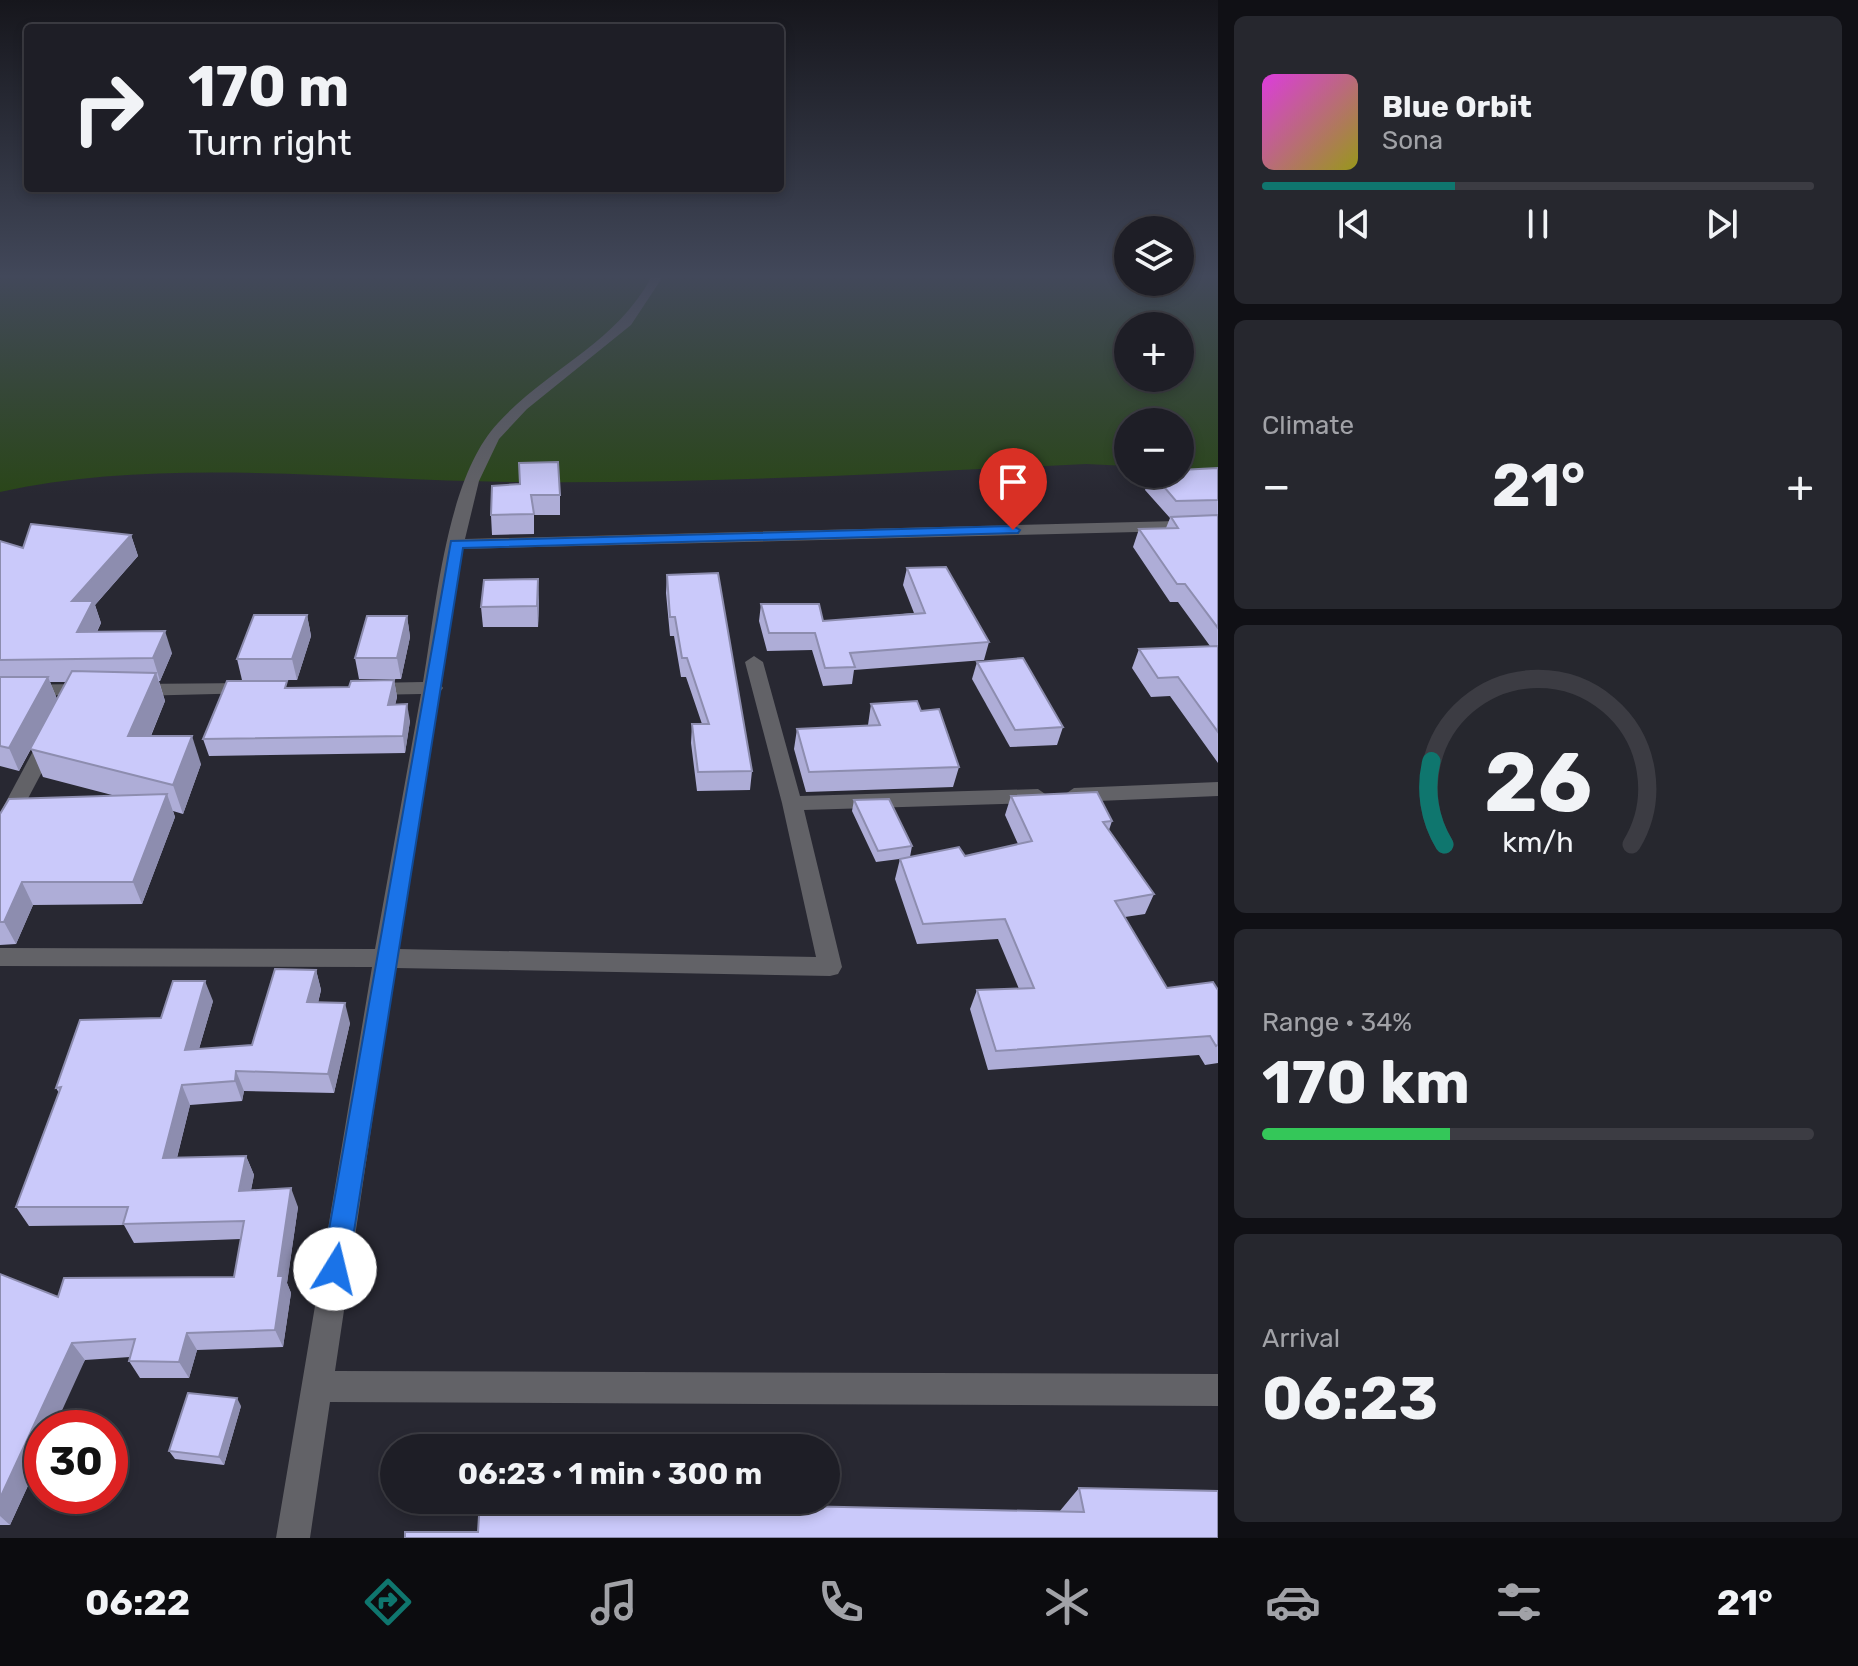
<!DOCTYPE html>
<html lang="en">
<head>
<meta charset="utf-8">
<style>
	body { margin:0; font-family:Rubik,sans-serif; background:#26272e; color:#f1f3f6; height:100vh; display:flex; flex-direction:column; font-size:30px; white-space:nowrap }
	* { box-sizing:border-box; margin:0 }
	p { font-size:26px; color:#a1a2a7 }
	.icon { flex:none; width:44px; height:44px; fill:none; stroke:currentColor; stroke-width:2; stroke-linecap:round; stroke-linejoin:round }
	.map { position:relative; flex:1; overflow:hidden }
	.details { display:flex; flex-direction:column; gap:16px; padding:16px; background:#101015; width:640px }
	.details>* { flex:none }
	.guide { position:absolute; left:24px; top:24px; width:760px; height:168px; border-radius:8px; box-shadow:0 4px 12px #0003,0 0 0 2px #3c3c43; background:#1e1e26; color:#f1f3f6; overflow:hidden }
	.tools { position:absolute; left:1114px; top:216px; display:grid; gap:16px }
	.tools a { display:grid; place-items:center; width:80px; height:80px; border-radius:50%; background:#1e1e26; box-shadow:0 4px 12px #0003,0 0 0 2px #3c3c43; font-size:40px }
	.speed { position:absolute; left:24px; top:1410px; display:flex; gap:16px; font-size:40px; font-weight:700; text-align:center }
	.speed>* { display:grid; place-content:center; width:104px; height:104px; border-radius:50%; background:#1e1e26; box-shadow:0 4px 12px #0003,0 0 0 2px #3c3c43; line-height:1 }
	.speed .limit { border:12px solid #d22; background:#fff; color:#111 }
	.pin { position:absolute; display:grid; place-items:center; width:68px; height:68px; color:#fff; margin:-82px -34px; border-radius:50% 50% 50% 0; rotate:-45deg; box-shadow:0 0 8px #0007 }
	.pin .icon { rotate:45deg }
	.me { position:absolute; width:88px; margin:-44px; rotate:9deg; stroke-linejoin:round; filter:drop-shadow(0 0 6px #0008) }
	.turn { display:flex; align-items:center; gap:28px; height:168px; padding:0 32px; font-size:36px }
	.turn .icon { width:104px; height:104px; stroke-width:2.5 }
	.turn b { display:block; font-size:56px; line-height:68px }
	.big { font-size:60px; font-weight:700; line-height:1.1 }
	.details .widget { flex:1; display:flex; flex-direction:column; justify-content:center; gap:12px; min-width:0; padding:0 28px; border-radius:12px; background:#26272e }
	.details .dial { align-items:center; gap:0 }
	.dial svg { height:208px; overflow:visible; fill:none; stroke:#3c3c43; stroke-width:7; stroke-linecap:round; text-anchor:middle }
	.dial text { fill:#f1f3f6; stroke:none }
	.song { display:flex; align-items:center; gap:24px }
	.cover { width:96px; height:96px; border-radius:12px; background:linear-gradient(135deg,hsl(300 70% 55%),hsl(60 70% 35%)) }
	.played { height:8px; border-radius:4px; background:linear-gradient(90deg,#0f766e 35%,#3c3c43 35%) }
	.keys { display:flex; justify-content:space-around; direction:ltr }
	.heat { display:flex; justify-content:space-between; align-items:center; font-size:44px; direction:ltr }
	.charge { height:12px; border-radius:6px; background:linear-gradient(90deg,#34c759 34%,#3c3c43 0) }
	.trip { position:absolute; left:380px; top:1434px; width:460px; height:80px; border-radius:40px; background:#1e1e26; box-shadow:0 4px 12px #0003,0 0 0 2px #3c3c43; font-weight:700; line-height:80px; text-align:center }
	.tabs { display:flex; height:128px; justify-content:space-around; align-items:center; background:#0c0c0f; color:#a1a2a7 }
	.tabs .icon { width:56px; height:56px }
	.tabs .selected { color:#0f766e }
	.tabs b { font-size:36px; color:#f1f3f6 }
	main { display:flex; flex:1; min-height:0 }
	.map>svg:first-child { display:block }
	.green { fill:#2a4619; fill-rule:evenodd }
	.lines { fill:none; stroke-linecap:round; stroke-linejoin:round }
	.street { fill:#626267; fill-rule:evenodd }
	.wall { fill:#aeadd7; fill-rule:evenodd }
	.shaded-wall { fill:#8d8daf }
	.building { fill:#cac9fa; stroke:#8d8daf; stroke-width:2 }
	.route { fill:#1a73e8; stroke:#114b97; stroke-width:2 }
</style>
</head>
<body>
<main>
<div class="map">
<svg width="1218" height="1538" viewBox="0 0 1218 1538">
	<rect width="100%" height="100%" fill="#282832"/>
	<path class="green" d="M0 278H1128V282H1180V278H1218V471L1180 469V422H1128V466L1086 464C897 473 708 484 518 482 351 481 164 456 0 492ZM1128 326H1180V378H1128Z"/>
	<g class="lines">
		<g class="street">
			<path d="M651 278H662L631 325 527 409 499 439 479 481 465 539 1218 520V530L463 549 441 685 443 688 440 692 398 949 816 957 782 803 745 662 754 656 763 662 800 796 1038 789 1048 796 1038 803 804 810 842 967 838 974 830 976 395 968 335 1371 1218 1374V1406L330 1402 310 1538H276L372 967 0 966V948L375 949 421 694 370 695 361 689 370 683 423 682C436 608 446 478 498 423 548 368 613 346 651 278Z"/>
			<polygon points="250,683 257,685 259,689 257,693 134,696 125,690 134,684"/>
			<polygon points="86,684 95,690 93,694 0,697 0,685"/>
			<polygon points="49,734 59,740 7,838 0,841 0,813 39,740"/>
			<polygon points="1218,782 1218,796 1074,802 1064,795 1074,788"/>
		</g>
	</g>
	<g class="wall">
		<polygon points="1218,468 1218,763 1170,696 1151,697 1132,668 1139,649 1210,646 1178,602 1170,602 1133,547 1139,529 1166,528 1170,518 1145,490 1151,474 1180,474"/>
		<polygon points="492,486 560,495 560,515 534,515 534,534 492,535 491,515"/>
		<path d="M131 535 138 556 95 605 101 623 97 632 172 653 160 681H159L165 701 151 736 201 764 183 814 173 811 175 817 142 904 33 905 16 944 0 945V814L112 795 43 777 31 749 19 771 0 766V541L23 548ZM50 682H66L57 699Z"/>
		<polygon points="907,568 989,642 984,660 854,670 852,684 823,686 812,650 767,651 759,621 761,604 823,621 914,613 903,585"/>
		<polygon points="667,575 752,771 750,790 697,791 691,743 692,724 702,724 686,677 681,677 674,636 670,636 666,593"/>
		<polygon points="539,600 538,627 483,627 481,607"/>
		<polygon points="307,615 311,636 297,680 242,680 237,659"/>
		<polygon points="407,616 410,637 401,679 359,679 355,658"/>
		<polygon points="977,662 1063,727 1057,745 1010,747 972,679"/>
		<polygon points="394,680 397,697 395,705 410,721 405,753 209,756 203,739 289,688 349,687"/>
		<polygon points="871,704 921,711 959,767 953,787 806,792 794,749 797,729 868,725"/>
		<polygon points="1011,796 1112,821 1109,830 1154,894 1145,914 1125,917 1167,988 1218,990 1218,1063 1205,1065 1199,1055 988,1070 970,1009 977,990 1019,989 998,939 917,944 895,879 900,859 907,858 876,862 852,811 854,800 912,846 910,857 965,856 1018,844 1005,815"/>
		<polygon points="316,970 321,990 318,1003 350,1023 334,1093 244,1091 242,1101 190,1105 177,1158 246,1156 254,1175 251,1190 298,1207 287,1283 291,1293 283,1347 197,1350 189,1378 140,1378 129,1361 130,1357 85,1360 42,1428 42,1455 10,1525 0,1525 0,1274 58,1297 234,1277 241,1239 134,1243 124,1225 29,1226 16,1207 59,1093 56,1088 161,1018 213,1001 199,1049 252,1045"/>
		<polygon points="241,1406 224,1465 175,1459 169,1451"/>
		<polygon points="1079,1488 1218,1538 478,1532 744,1505 1059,1512"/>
	</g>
	<g class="shaded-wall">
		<polygon points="131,535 138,556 95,605 101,623 85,654 77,632 72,601"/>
		<polygon points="538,579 539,600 538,627 537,606"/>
		<polygon points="307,615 311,636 297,680 292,659"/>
		<polygon points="407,616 410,637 401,679 397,658"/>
		<polygon points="165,631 172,653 160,681 153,658"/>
		<polygon points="156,673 165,701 139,764 128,736"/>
		<polygon points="48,677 57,699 19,771 9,748"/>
		<polygon points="394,680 397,697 391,722 388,705"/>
		<polygon points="407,704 410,721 405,753 403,736"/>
		<polygon points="192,736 201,764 183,814 173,785"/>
		<polygon points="167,794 175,817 142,904 133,882"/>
		<polygon points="22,882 33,905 16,944 4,922"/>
		<polygon points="316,970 321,990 313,1022 307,1002"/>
		<polygon points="205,981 213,1001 193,1069 185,1050"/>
		<polygon points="345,1003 350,1023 334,1093 328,1074"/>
		<polygon points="236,1071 244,1091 242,1101 235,1081"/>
		<polygon points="182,1085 190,1105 172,1177 163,1158"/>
		<polygon points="246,1156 254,1175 247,1209 239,1191"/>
		<polygon points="291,1188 298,1207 287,1283 291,1293 283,1347 275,1330 278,1276"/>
		<polygon points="187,1333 197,1350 189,1378 179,1362"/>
		<polygon points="72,1343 85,1360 54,1428 42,1428 42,1455 10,1525 0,1516 0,1498"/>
		<polygon points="237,1398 241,1406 224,1465 219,1457"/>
	</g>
	<g class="building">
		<polygon points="558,462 560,495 531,495 534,514 491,515 492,486 520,484 519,463"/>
		<polygon points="1218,468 1218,500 1176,501 1153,474 1180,474 1180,470"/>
		<polygon points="1218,515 1218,628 1185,584 1177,584 1139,529 1178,528 1171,517"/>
		<polygon points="31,524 131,535 72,601 93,601 77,632 165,631 153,658 0,660 0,541 23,548"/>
		<polygon points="946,567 989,642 850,653 855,667 825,668 815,633 769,633 761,604 819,604 823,621 925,613 907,568"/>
		<polygon points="718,573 752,771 698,772 692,724 709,724 687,658 682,658 675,617 670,617 667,575"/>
		<polygon points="538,579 537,606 481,607 484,580"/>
		<polygon points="254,615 307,615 292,659 237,659"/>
		<polygon points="367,616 407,616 397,658 355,658"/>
		<polygon points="1218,646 1218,732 1178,677 1158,678 1139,649"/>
		<polygon points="1023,658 1063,727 1015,730 977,662"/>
		<polygon points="72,671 156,673 128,736 192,736 173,785 30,749"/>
		<polygon points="0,677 48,677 9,748 0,746"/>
		<polygon points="394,680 388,705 407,704 403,736 203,739 227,681 287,681 285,688 349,687 351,681"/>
		<polygon points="917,701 921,711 939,709 959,767 809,772 797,729 880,725 871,704"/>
		<polygon points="1097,792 1112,821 1103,822 1154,894 1115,901 1167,988 1213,982 1218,990 1218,1045 1216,1046 1210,1036 996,1051 977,990 1034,988 1005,919 923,924 900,859 959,847 965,856 1032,841 1011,796"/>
		<polygon points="167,794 133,882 22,882 4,922 0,922 0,814 9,799"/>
		<polygon points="889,799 912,846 878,851 854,800"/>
		<polygon points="275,969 316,970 307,1002 345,1003 328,1074 236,1071 235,1081 182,1085 163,1158 246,1156 239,1191 291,1188 278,1276 283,1276 275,1330 187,1333 179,1362 129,1361 135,1339 72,1343 0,1498 0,1274 58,1297 64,1278 234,1277 244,1221 123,1224 128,1207 16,1207 61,1087 56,1088 80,1020 161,1018 173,981 205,981 185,1050 252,1045"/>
		<polygon points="188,1393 237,1398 219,1457 169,1451"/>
		<polygon points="1079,1488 1218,1491 1218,1538 405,1538 405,1532 478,1532 480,1500 742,1500 744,1505 1084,1512"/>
	</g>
	<linearGradient id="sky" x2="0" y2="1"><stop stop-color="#16161c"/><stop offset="0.56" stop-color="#42485a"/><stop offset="1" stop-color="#42485a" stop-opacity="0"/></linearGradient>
	<rect width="1218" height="494" fill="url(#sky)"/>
	<polygon class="route" points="1013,526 1020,530 1018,533 463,548 348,1269 344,1278 335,1282 326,1278 322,1269 451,541"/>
</svg>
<div class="tools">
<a><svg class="icon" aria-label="layers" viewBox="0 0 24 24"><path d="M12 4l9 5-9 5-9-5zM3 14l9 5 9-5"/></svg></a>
<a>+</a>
<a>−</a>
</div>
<div class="speed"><div class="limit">30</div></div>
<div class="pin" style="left:1013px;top:530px;background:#d93025"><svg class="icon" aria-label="arrive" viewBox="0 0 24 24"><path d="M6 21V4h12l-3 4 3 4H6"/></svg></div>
<svg class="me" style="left:335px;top:1269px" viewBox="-20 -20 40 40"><circle r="19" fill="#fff"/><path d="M0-13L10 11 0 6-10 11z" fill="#1a73e8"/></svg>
<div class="trip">06:23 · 1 min · 300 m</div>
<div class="guide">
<div class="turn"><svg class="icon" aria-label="right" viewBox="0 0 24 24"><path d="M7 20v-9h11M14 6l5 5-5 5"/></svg><div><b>170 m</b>Turn right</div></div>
</div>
</div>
<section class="details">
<div class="widget">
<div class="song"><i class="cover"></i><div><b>Blue Orbit</b><p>Sona</p></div></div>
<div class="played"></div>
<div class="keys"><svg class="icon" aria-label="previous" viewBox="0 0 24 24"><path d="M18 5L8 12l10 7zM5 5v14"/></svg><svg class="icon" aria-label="pause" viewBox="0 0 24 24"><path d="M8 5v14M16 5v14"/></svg><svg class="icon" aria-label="next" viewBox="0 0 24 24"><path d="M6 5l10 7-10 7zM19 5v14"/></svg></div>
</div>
<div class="widget"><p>Climate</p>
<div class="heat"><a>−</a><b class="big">21°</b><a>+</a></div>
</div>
<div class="widget dial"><svg viewBox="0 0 100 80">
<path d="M14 69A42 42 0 1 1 86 69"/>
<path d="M14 69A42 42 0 0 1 9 37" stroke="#0f766e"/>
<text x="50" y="56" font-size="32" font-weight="700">26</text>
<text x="50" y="72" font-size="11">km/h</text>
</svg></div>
<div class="widget"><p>Range · 34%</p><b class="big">170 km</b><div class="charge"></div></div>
<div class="widget"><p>Arrival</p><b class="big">06:23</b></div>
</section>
</main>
<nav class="tabs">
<b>06:22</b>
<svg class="icon selected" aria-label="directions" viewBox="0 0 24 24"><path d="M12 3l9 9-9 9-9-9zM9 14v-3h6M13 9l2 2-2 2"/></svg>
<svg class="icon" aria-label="music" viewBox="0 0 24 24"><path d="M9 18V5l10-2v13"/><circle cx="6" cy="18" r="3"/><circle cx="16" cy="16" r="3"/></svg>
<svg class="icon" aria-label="phone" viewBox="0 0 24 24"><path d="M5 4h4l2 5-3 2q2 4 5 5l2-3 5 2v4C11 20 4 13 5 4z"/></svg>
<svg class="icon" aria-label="climate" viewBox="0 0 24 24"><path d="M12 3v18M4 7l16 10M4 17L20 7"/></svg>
<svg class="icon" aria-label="car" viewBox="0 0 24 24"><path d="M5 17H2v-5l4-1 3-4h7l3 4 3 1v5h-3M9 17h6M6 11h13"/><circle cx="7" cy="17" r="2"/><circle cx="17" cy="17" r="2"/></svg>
<svg class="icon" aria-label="filters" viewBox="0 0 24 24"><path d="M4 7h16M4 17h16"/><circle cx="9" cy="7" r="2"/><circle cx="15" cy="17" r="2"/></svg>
<b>21°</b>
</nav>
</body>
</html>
